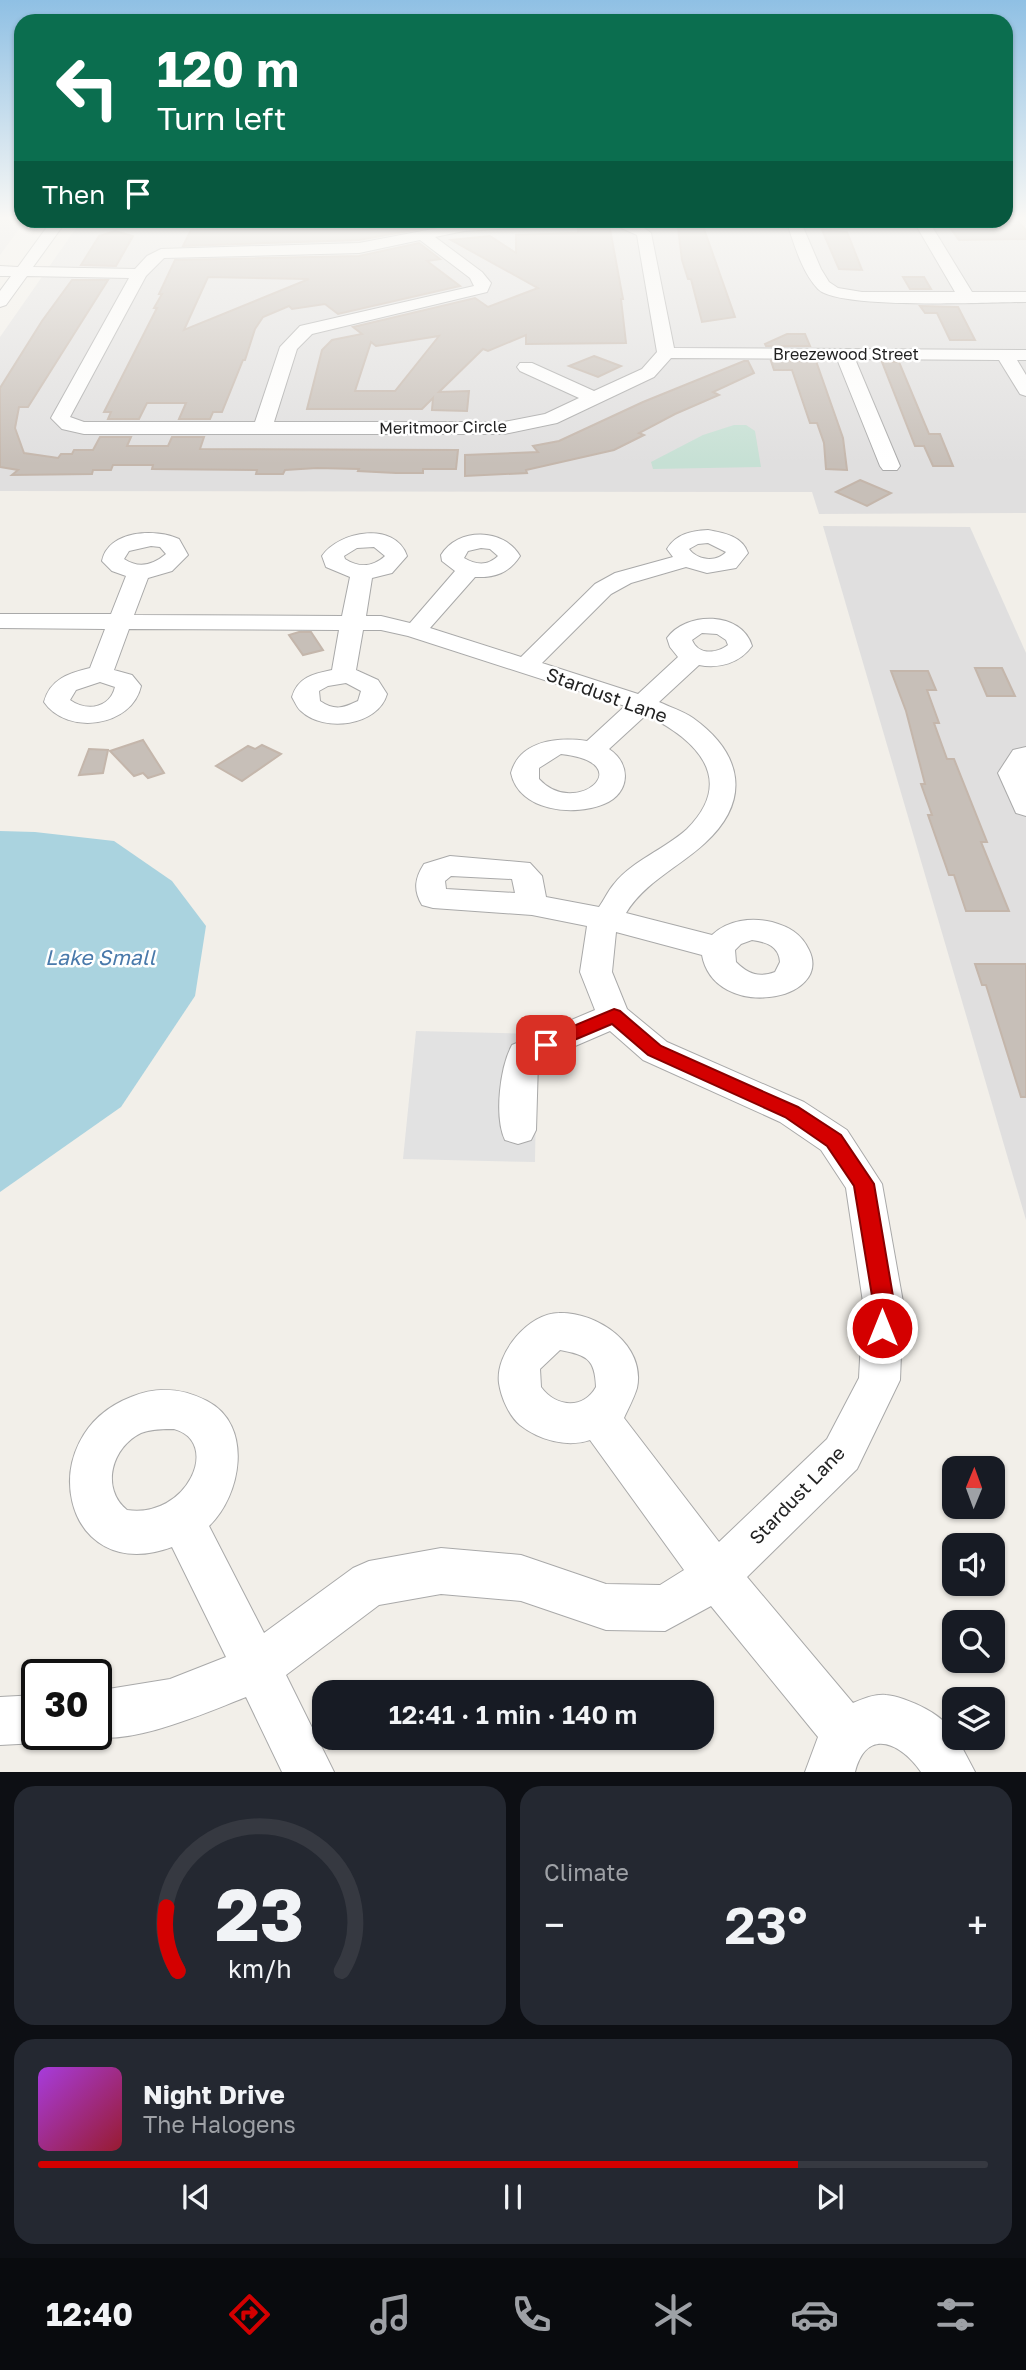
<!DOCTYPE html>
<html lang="en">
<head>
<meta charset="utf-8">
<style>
	body { margin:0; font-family:"Golos Text",sans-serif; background:#242831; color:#f1f3f6; height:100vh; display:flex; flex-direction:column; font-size:26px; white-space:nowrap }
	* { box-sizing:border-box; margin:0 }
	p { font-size:23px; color:#9ea1a6 }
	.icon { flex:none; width:38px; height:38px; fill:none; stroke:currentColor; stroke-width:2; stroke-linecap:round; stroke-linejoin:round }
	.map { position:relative; height:1772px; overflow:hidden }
	.panel { display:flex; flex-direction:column; gap:14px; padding:14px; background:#0d0f14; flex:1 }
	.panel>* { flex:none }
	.banner { position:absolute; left:14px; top:14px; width:999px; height:214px; border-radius:21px; box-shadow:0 2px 5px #0004; background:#0b6e4f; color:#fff; overflow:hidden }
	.needle { width:46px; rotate:1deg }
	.tools { position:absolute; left:942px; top:1456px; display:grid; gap:14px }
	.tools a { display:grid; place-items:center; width:63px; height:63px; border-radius:14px; background:#171b24; box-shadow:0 2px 5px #0004; font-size:35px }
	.speed { position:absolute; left:21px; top:1659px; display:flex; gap:14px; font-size:35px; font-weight:700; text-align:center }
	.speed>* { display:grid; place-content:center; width:91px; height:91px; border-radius:50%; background:#171b24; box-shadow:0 2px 5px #0004; line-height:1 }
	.speed .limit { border:4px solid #111; border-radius:10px; background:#fff; color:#111 }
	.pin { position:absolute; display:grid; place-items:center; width:60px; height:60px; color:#fff; margin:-30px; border-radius:14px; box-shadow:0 4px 10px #0006 }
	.me { position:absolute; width:77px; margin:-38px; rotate:0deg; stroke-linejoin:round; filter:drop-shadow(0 0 5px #0008) }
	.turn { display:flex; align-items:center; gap:24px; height:147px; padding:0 28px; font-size:32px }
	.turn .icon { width:91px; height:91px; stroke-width:2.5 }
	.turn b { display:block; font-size:49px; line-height:60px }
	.then { display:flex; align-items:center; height:66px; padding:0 28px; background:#0003; gap:14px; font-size:26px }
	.big { font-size:52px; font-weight:600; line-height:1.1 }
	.panel .card { flex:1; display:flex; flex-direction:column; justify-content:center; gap:10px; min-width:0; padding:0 24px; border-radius:21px; background:#242831 }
	.panel .dial { align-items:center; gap:0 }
	.dial svg { height:182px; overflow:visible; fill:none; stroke:#363941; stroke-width:7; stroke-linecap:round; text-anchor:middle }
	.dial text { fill:#f1f3f6; stroke:none }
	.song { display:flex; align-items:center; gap:21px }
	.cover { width:84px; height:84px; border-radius:10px; background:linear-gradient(135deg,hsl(280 70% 55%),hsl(350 70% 35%)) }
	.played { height:7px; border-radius:4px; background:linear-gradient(90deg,#d40000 80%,#363941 80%) }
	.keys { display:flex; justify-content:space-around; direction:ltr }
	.heat { display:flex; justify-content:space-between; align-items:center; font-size:38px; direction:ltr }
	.panel .tiles { flex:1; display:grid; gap:14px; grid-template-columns:1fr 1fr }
	.card:last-child { grid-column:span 2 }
	.trip { position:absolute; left:312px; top:1680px; width:402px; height:70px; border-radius:21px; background:#171b24; box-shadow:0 2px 5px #0004; font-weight:600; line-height:70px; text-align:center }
	.dock { display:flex; height:112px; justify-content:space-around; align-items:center; background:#090b0e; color:#9ea1a6 }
	.dock .icon { width:49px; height:49px }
	.dock .active { color:#d40000 }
	.dock b { font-size:32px; color:#f1f3f6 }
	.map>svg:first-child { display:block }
	.residential { fill:#e0dfdf }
	.wetland { fill:#c6e0d4 }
	.parking { fill:#e2e2e2 }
	.water { fill:#aad3df }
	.building { fill:#c7bfb8; stroke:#c4b6ab; stroke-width:2; fill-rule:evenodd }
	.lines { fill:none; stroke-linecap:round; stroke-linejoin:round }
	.minor-casing { stroke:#a9a9a9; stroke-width:2 }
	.minor { fill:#fff; fill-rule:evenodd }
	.route { fill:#d40000; stroke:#8a0000; stroke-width:2 }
	.labels { text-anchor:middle; stroke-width:5; stroke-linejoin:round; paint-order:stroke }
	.far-street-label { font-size:16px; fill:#222; stroke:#fff }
	.street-label { font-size:19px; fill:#222; stroke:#fff }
	.water-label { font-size:21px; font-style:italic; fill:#4a7aab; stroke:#fff }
</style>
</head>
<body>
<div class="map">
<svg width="1026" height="1772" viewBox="0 0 1026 1772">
	<rect width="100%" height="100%" fill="#f2efe9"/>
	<g class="residential">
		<polygon points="0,216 21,216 21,220 25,221 0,255"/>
		<polygon points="1006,216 1026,216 1026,513 819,514 812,492 0,491 0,337 81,221 1006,220"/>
		<polygon points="823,526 970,527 1026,653 1026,1220"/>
	</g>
	<polygon class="wetland" points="734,425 746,425 755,431 761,467 653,469 651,462 703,435"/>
	<polygon class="parking" points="416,1031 537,1034 535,1162 403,1159"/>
	<polygon class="water" points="0,831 35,832 114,841 172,881 206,926 195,996 121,1107 0,1192"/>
	<g class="building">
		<polygon points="360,220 423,220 430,227 359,240 183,246 191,230 372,230"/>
		<polygon points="677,220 699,220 704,229 735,317 702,322 691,279 688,279 682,260"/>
		<polygon points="945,221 1018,221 1026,230 1026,239 959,240"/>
		<path d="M578 229H610L623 299H621L626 343 526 344V335L488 351 483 349 439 392 469 391 467 411 432 410 433 398 422 409H307L322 350 332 340 362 334 353 327 475 298 488 307 538 288 451 240 490 236 516 253V235L578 233ZM439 336 395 391H355L371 342 376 346Z"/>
		<polygon points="822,230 847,232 862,270 839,269"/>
		<polygon points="115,231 133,236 116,266 81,265 99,236"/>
		<path d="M419 243 440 259 427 261 460 286 338 314 325 304 292 309 289 306 263 317 255 329 245 360H243L222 412H213L210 419H179L186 403H147L139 419H108L111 412H104L157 308H154L162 294H159L175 260 359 256ZM208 277 309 279 184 330Z"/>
		<polygon points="903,277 924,277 931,289 910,289"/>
		<polygon points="72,280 108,280 28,407 19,407 15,428 24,453 58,458 61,454 72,454 74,450 93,450 100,437 131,437 127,446 168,446 172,437 204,437 200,449 458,450 456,469 423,469 423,473 396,473 358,471 359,469 317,468 285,470 283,474 256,474 257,470 152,469 153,465 113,465 111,470 93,470 92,474 12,475 18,470 0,467 0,388 42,321"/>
		<polygon points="920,306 958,307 975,340 950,340 937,313 925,313"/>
		<polygon points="787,334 805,334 810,346 766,346 765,344"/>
		<polygon points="594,356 621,366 598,377 569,366"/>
		<polygon points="744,361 748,361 754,373 713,392 719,395 675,414 639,433 644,435 614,450 526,470 527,473 465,476 465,455 538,452 533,446 559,441 643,402"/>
		<polygon points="771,361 816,361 843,438 847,470 826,469 824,443 817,423 810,423 792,370 774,370"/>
		<polygon points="882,362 899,362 929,434 940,434 953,466 933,466 924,446 915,446"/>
		<polygon points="860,480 891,493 867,506 836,492"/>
		<polygon points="299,632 311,632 323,650 303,655 289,635"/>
		<polygon points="975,668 1002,668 1015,696 987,696"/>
		<polygon points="891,671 928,671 936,690 927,690 939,723 934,723 947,759 954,759 987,842 981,842 1009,911 966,911 954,875 949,875 928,815 932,815 921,784 925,784 906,711"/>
		<polygon points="143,740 164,773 148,778 143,773 134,776 110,751"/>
		<polygon points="262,745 281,754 242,781 216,766 248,746 255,749"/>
		<polygon points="89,749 108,750 103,773 79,775"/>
		<polygon points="975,964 1026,964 1026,1097 1021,1097 986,985 982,985"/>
	</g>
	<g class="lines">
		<g class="minor-casing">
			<g id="minor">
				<path d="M52 220H67L33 267 135 269 147 256 161 249 359 243 464 223 490 220H627L639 224 651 233 674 348 1026 350V360H1017L1026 375V396L1020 394 999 360 855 359 900 466 897 470H883L880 466 837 359 671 358 654 377 557 423 504 434H84L62 429 51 418 129 278 27 276 6 305 0 307V291L11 276H0V266L18 267ZM582 224 619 227 637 235 657 352 642 369 594 391 532 363H520L517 367 520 371 579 398 545 414 504 422H274L297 349 312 334 487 292 491 283 482 272 435 237 464 231ZM420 240 470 278 474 286 300 326 280 347 255 422H84L70 417 146 276 164 258 359 253Z"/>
				<path d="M786 220H800L821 269 829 282 838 288 862 292H955L913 220H928L972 292H1026V302C990 302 838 310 818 289 801 271 794 243 786 220Z"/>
				<path d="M708 530C724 533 742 536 748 553L736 568 707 573 686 567 631 583 611 594 542 663 638 694 678 657 670 647 667 638C686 611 742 611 752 646 740 663 719 669 699 665L659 702C670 707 683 711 693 718 742 753 752 800 705 843 679 867 645 882 626 913L712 935C728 920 751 917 772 922 789 927 801 933 809 950 834 1002 714 1022 702 955L616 932 612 972 627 1009 667 1042 804 1102 847 1130 882 1184 903 1302 900 1380 857 1469 747 1577 853 1703C863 1699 874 1694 886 1695 904 1696 952 1717 954 1738H957L975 1772H921C902 1744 867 1726 855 1772H805L818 1737 711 1606 665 1631 606 1630 521 1601 441 1594 379 1605 286 1675 334 1772H282L246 1697C208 1712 122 1750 84 1734H96V1691L170 1679 226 1657 172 1547C62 1588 30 1436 131 1397 157 1386 182 1388 207 1401 254 1425 241 1496 209 1526L264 1633 353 1568 369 1561 441 1548 521 1555 606 1584 660 1585 684 1570 590 1440C567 1448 539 1440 520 1425 509 1416 501 1397 499 1383 495 1353 529 1313 559 1313 598 1312 646 1345 637 1388 634 1398 628 1409 624 1418L719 1542 827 1439 859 1378 863 1302 846 1188 821 1150 780 1122 643 1060 610 1031 538 1062 536 1130 531 1140 518 1144 505 1140C494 1117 500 1067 512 1045L595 1010 580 972 587 926 532 915 433 908 422 905C413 890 415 878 424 864L450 856 530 863 542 876 546 897 599 907C604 900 608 891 614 884 632 861 665 849 687 829 738 778 694 738 646 715L609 749C632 764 630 794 604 804 573 817 519 811 511 773 520 740 558 737 587 741L625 706 408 636 381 630H363L356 670 378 680 387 694C378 726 324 733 301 711 297 708 295 702 292 697 298 677 313 674 332 670L339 630 129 629 114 670 132 675 141 686C132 727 67 736 44 702 50 679 69 673 90 668L105 629 0 628V614H111L126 576 112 571 102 561C108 530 156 528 179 539L188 555 172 571 148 578 134 615 342 616 350 577 326 567 322 556C339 531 395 521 407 556L392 573 372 578 366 616H381L410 623 455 571 442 561 441 555C458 527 504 528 520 556 509 573 495 578 475 577L430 628 521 657 595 584 615 573 673 557 667 549C676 534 691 531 708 530ZM708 543 726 552C716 563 697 560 689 549L698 544ZM151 546 160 547 166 554C153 565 139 569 124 559L129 551ZM374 547 385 556C373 567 359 568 345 559L344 556 357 548ZM481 548 490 549 498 556C488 566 476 565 464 558L468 551ZM702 633 717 634 726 640 728 645C716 654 698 655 692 640ZM100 682 115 687C110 708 87 712 70 700L76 690ZM346 683 361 691 358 701C343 708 335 711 320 701L319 691 328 686ZM561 754C642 763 575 819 539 779V768ZM451 876 512 879 515 893 446 889 445 881ZM752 940C766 942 779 946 780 962L775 972C759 978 748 974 736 962L735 950 741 944ZM560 1350C587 1355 595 1359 596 1387 583 1410 556 1407 541 1387L540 1369ZM174 1429C222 1442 187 1519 127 1510 100 1488 112 1447 141 1433 151 1429 164 1429 174 1429Z"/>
				<polygon points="1026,747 1026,816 1016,813 998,773 1013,750"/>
				<polygon points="37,1695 37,1734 55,1734 54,1736 37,1743 0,1745 0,1697"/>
			</g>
		</g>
		<use href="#minor" class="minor"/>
	</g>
	<linearGradient id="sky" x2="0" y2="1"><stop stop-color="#8fc0e4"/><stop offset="0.47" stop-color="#f9f8f5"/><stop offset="1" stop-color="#f9f8f5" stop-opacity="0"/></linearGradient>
	<rect width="1026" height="464" fill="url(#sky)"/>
	<polygon class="route" points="614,1009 620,1011 661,1046 798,1107 841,1135 874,1184 894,1302 893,1328 889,1335 882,1338 874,1335 871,1328 873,1302 854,1186 827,1146 785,1117 648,1055 612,1024 546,1052 540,1050 537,1045 540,1040"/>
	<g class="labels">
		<g class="far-street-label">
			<text x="846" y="360">Breezewood Street</text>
			<text transform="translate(443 427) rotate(-1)" y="6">Meritmoor Circle</text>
		</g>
		<g class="street-label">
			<text transform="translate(607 695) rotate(20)" y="7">Stardust Lane</text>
			<text transform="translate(797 1495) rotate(-46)" y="7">Stardust Lane</text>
		</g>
		<g class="water-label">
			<text x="100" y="965">Lake Small</text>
		</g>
	</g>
</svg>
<div class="tools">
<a><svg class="needle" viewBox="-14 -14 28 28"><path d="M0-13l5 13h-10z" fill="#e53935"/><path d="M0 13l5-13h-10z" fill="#9ea1a6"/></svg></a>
<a><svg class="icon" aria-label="sound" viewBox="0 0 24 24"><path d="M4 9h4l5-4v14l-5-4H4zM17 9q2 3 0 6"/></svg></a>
<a><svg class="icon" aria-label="search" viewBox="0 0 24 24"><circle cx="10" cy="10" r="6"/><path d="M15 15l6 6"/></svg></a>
<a><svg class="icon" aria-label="layers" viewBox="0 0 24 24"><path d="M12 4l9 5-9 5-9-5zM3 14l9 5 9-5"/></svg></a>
</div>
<div class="speed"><div class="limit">30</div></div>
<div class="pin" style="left:546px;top:1045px;background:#d93025"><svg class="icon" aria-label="arrive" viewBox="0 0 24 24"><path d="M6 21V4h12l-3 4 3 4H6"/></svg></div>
<svg class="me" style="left:882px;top:1328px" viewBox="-20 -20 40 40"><circle r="17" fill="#d40000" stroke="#fff" stroke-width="3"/><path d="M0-11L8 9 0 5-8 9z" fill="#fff"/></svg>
<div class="trip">12:41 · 1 min · 140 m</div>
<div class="banner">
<div class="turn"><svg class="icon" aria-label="left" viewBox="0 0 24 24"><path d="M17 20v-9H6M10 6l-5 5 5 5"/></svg><div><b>120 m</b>Turn left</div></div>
<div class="then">Then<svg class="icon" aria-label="arrive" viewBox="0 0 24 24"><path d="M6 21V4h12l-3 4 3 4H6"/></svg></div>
</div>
</div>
<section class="panel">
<div class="tiles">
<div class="card dial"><svg viewBox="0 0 100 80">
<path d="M14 69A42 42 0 1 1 86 69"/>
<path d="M14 69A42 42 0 0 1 9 41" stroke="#d40000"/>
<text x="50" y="56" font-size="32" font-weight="700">23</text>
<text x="50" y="72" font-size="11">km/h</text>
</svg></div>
<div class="card"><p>Climate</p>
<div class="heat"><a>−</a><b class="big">23°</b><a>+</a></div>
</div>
<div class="card">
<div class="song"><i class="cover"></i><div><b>Night Drive</b><p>The Halogens</p></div></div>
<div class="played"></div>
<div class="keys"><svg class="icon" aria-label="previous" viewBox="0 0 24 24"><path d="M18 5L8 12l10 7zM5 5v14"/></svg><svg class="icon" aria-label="pause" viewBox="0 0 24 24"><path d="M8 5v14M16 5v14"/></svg><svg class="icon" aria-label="next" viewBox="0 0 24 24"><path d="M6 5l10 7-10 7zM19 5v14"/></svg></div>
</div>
</div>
</section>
<nav class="dock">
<b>12:40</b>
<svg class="icon active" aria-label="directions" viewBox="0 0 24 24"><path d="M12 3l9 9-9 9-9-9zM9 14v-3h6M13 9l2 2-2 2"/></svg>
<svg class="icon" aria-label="music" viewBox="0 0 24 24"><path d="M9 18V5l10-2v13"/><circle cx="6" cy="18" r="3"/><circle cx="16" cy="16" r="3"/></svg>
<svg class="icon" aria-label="phone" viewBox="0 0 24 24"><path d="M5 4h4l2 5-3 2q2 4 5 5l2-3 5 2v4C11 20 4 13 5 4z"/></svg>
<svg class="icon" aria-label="climate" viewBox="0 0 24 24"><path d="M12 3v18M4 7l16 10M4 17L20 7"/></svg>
<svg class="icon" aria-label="car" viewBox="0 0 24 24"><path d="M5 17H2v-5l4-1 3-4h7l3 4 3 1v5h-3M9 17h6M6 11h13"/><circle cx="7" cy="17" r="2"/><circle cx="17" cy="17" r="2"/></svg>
<svg class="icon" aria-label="filters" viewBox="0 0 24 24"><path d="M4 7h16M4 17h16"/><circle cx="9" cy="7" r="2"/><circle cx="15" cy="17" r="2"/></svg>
</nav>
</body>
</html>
